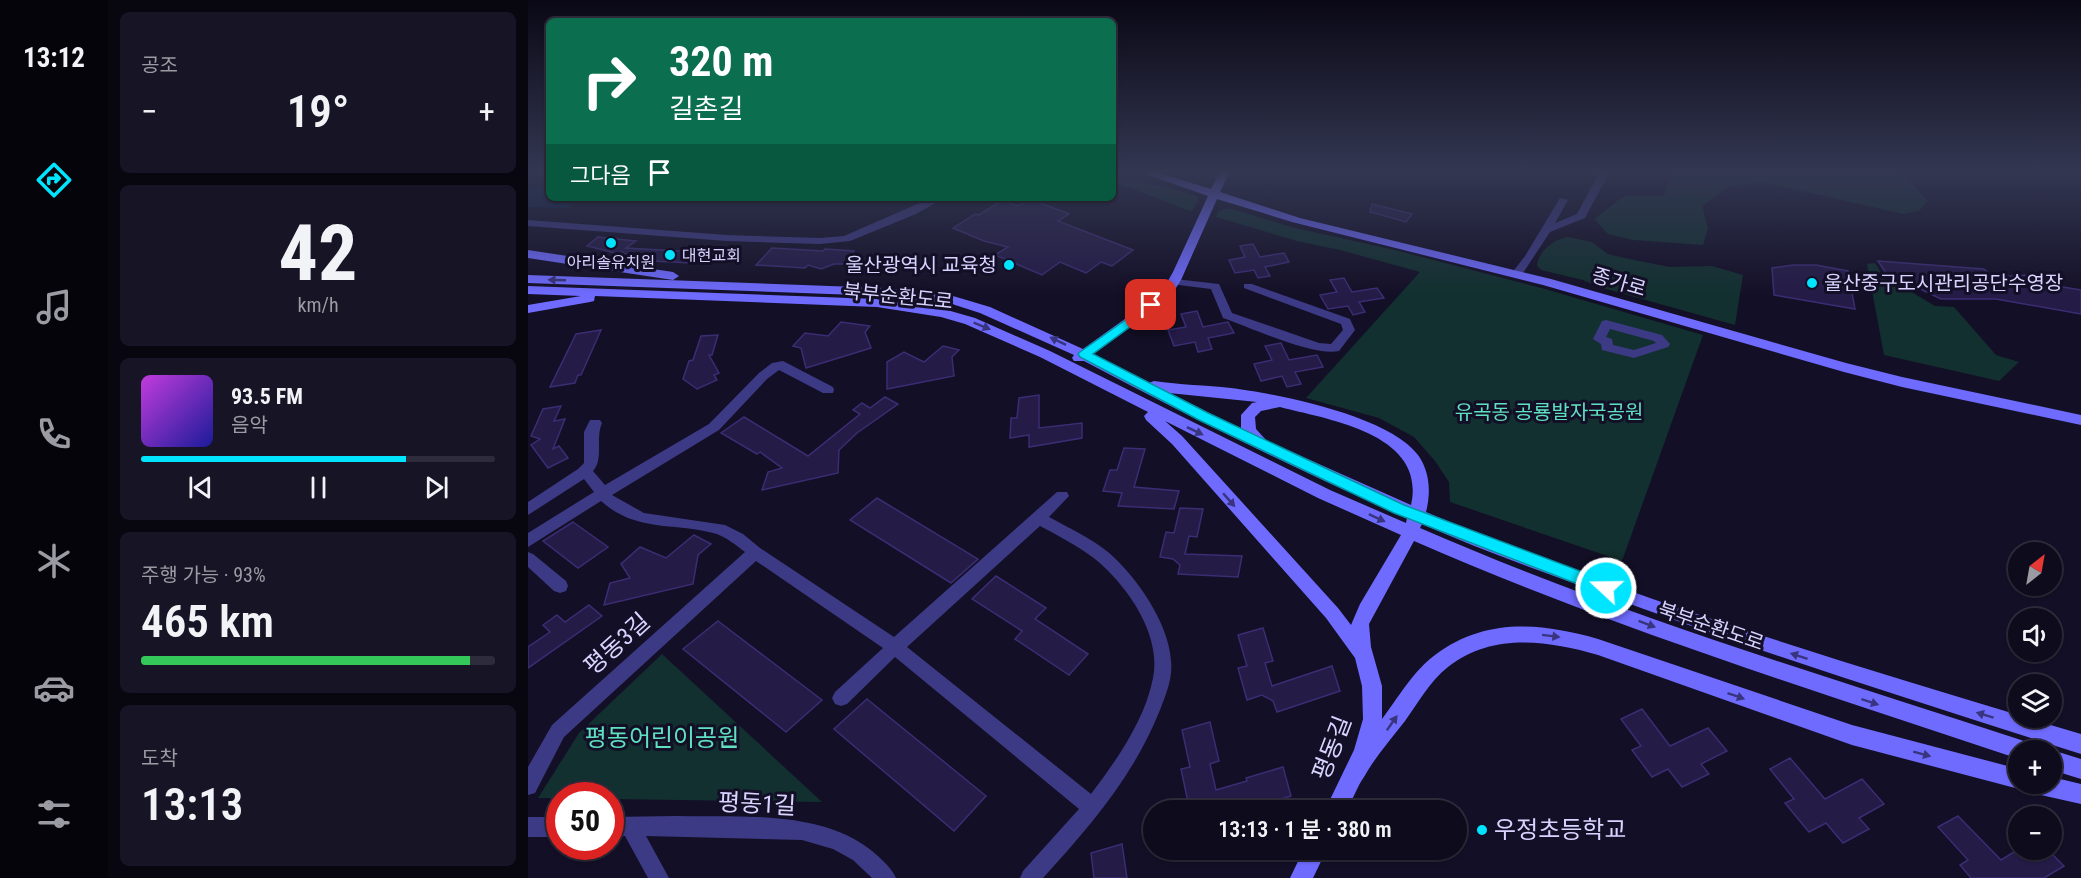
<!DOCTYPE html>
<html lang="ko">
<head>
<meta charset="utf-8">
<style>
	body { margin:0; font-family:"Roboto Condensed","Noto Sans KR",sans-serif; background:#171425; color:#f1f3f6; height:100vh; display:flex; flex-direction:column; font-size:22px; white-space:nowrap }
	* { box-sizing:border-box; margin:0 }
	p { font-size:20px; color:#9b9ba3 }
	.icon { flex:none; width:33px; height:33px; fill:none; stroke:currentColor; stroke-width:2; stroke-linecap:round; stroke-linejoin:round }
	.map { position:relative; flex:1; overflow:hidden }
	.panel { display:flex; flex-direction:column; gap:12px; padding:12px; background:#08060f; width:420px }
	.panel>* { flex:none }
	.hud { position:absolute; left:18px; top:18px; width:570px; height:183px; border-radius:9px; box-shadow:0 2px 4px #0004,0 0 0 2px #2e2b3b; background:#0b6e4f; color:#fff; overflow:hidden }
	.needle { width:39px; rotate:31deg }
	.tools { position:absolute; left:1480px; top:542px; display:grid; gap:12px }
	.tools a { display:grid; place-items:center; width:54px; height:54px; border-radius:50%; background:#0e0b1c; box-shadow:0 2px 4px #0004,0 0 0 2px #2e2b3b; font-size:30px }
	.speed { position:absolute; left:18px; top:782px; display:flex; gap:12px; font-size:30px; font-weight:700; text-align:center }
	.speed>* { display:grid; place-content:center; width:78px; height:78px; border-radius:50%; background:#0e0b1c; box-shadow:0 2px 4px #0004,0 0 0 2px #2e2b3b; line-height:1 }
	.speed .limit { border:9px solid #d22; background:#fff; color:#111 }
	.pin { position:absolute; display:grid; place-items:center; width:51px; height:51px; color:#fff; margin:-26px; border-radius:12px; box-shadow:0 3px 9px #0006 }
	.me { position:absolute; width:66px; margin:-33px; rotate:291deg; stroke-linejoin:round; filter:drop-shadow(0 0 4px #0008) }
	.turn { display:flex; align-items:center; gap:21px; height:126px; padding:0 24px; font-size:27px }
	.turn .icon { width:78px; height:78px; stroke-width:2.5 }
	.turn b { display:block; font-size:42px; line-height:51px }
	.then { display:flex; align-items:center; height:57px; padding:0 24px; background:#0003; gap:12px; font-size:22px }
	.big { font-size:45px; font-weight:600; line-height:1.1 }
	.panel .tile { flex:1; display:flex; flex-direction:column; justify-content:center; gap:9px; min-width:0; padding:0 21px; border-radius:9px; background:#171425 }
	.panel .dial { align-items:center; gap:0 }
	.dial b { font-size:78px; line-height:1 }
	.song { display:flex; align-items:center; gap:18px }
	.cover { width:72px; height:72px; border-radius:9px; background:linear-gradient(135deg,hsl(290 70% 55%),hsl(240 70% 35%)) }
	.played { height:6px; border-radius:3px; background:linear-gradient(90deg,#00e5ff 75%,#2e2b3b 75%) }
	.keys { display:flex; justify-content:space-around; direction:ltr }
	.heat { display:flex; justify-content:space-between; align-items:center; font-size:33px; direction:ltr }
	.charge { height:9px; border-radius:4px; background:linear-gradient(90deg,#34c759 93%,#2e2b3b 0) }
	.trip { position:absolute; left:615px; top:800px; width:324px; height:60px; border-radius:30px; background:#0e0b1c; box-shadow:0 2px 4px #0004,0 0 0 2px #2e2b3b; font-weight:600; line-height:60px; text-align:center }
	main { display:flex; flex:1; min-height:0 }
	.menu { display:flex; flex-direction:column; width:108px; justify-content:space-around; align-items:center; background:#06040b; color:#9b9ba3 }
	.menu .icon { width:42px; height:42px }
	.menu .selected { color:#00e5ff }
	.menu b { font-size:27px; color:#f1f3f6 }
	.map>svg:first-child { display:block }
	.green { fill:#12302f }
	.water { fill:#0a1f44 }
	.building { fill:#241b47; stroke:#3b2d73; stroke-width:1.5 }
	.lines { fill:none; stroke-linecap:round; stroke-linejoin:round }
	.street { fill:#3d3a85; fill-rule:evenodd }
	.secondary { fill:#6f6bff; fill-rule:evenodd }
	.oneway { fill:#38347d }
	.route { fill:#00e5ff; stroke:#0095a6; stroke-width:1.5 }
	.poi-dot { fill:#00e5ff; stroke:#130f26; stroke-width:2 }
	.labels { text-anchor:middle; stroke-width:6; stroke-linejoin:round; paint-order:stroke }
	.far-poi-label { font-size:16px; fill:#d9d4ff; stroke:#130f26; text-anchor:start }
	.poi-label { font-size:20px; fill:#d9d4ff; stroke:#130f26; text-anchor:end }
	.street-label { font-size:20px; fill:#d9d4ff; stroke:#130f26 }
	.park-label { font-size:20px; fill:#5fe0c0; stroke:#130f26 }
	.near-street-label { font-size:24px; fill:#d9d4ff; stroke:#130f26 }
	.near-park-label { font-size:24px; fill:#5fe0c0; stroke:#130f26 }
	.near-poi-label { font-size:24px; fill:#d9d4ff; stroke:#130f26; text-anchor:start }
</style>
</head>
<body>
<main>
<nav class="menu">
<b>13:12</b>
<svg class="icon selected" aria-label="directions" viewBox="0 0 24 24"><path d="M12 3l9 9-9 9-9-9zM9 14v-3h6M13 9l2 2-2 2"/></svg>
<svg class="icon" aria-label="music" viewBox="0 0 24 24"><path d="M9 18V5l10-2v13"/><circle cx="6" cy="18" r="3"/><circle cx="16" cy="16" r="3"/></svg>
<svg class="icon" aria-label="phone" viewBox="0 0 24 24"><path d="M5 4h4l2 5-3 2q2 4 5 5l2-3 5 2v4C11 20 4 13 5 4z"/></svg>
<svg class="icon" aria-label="climate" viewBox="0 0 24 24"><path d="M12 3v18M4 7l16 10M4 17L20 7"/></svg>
<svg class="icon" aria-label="car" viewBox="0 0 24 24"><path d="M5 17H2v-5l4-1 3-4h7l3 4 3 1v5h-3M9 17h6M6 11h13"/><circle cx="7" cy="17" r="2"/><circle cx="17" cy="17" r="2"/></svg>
<svg class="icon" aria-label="filters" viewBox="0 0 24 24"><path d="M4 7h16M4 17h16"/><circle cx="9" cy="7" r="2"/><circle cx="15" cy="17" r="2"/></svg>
</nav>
<section class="panel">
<div class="tile"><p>공조</p>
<div class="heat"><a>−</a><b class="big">19°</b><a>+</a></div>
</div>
<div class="tile dial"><b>42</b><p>km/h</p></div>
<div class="tile">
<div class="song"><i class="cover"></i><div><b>93.5 FM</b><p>음악</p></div></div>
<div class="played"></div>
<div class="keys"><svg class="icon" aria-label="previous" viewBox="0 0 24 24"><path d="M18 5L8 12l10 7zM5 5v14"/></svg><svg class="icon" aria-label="pause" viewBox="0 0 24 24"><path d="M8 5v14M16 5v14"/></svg><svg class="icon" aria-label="next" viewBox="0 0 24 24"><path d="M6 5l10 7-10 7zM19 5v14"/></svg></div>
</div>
<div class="tile"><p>주행 가능 · 93%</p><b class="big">465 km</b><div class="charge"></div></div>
<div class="tile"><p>도착</p><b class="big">13:13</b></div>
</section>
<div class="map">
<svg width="1553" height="878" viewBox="0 0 1553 878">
	<rect width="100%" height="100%" fill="#130f26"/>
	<g class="green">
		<polygon points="585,173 668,196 671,200 664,211 659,210 585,181"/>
		<polygon points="1144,173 1373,173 1400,201 1391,211 1375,214 1235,182 1202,186 1174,206 1180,228 1175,245 1105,240 1080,234 1066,219 1096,196 1136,196"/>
		<polygon points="696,209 704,209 767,228 867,250 1017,289 1175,335 1094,561 922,502 921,482 907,461 886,437 851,418 778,398 892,272 812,250 769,241 688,217 690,212"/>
		<path d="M1040 237 1064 242 1080 254 1096 258 1142 267 1184 266 1215 275 1207 325 1071 287 1055 280 1013 270 1009 266C1010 251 1026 239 1040 237Z"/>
		<polygon points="1347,263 1360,284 1377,288 1407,306 1426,307 1468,355 1491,362 1471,381 1356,355 1339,264"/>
		<polygon points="134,654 294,802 83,799 82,795 32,795 31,798 10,798 51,733"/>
	</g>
	<polygon class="water" points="21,181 21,198 47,198 42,208 0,207 0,190"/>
	<g class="building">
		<polygon points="502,199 541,214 530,221 605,250 584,266 573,262 558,273 532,262 514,275 467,255 480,247 456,241 425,228 447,214 451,215 474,200 490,206"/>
		<polygon points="844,204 884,214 878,222 842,212"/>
		<polygon points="70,237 108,241 98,248 151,251 173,247 188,252 177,259 163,263 106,260 94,252 91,254 59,246"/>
		<polygon points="725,244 732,257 756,253 761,262 737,267 742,276 730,278 726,270 707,273 701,260 717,257 712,246"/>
		<polygon points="244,248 295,251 297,249 326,251 315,264 306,264 293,269 280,265 277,268 228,265"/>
		<polygon points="1350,261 1456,269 1465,277 1501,275 1523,285 1553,290 1553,314 1468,299 1413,299 1386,286 1362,279"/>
		<polygon points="1265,265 1288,265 1320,271 1327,309 1246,295 1244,268"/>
		<polygon points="816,278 824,292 849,288 856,298 831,302 837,312 825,315 820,306 800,309 792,295 809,292 802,280"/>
		<polygon points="669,311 675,327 700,322 706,333 680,338 684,349 670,352 667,342 646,346 640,330 658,327 653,314"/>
		<polygon points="313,322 342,326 337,332 343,348 278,368 273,348 265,346 277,333 300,336"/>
		<polygon points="73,330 53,375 50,375 47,383 22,387 48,334"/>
		<polygon points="190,335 184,355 181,355 191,373 186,375 189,380 169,389 155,379 161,361 165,360 173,336"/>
		<polygon points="753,343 761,360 789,355 795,367 767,372 773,384 759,387 754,376 733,381 726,364 744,360 737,346"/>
		<polygon points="415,346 431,350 424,357 426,376 359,389 359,362 376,352 396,362"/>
		<polygon points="511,395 511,428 554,423 554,438 501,447 501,435 482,438 483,418 489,418 491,398"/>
		<polygon points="357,397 370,404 329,433 311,450 310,473 234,490 240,472 254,468 232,452 229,454 193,433 216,417 280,456 332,414 325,410 334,403 342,408"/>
		<polygon points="33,406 26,421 37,419 25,449 31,446 40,458 20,468 3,445 12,439 3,436 15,409"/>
		<polygon points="596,448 617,449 606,487 651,491 646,509 590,506 594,493 575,491 582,470 589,470"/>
		<polygon points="349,498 450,559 423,583 322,520"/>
		<polygon points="652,508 675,509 669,537 661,536 657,554 714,556 710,577 650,574 652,565 645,559 632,557 638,532 646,533"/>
		<polygon points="45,522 80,547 50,568 15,541"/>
		<polygon points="166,535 183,544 170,555 165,584 76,605 82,583 102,578 93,564 112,547 138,558"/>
		<polygon points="468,576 518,608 507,619 560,654 541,675 487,639 494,631 444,599"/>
		<polygon points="61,605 74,616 0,668 0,647 22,632 15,625 29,615 37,622"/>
		<polygon points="190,621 294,700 258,732 155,649"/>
		<polygon points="735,628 745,661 737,663 744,686 804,666 812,691 749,712 745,701 734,695 719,700 710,668 719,666 710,635"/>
		<polygon points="339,699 458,796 426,831 306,729"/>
		<polygon points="1114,709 1142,746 1180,728 1199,751 1173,764 1181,774 1154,787 1140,769 1124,777 1104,750 1113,746 1093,719"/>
		<polygon points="682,722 691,761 682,764 688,790 719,781 718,778 755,767 763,796 730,806 731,810 690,810 677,802 661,807 653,769 662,767 654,730"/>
		<polygon points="1262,758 1297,799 1334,779 1356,804 1331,818 1341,829 1315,843 1298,823 1281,832 1257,803 1266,799 1242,769"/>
		<polygon points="1430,816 1473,860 1491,849 1519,849 1536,866 1516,878 1443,878 1432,865 1440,860 1410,827"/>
		<polygon points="594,844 599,878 566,878 563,853"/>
	</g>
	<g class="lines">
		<g class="street">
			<polygon points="1071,173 1081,173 1057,218 1022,232 993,276 985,276 983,274 997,256 1032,198 1040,200 1027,223 1049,214"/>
			<polygon points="403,198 416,198 388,214 322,241 292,244 199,241 0,226 0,220 199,235 292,238 316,236"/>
			<path d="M647 279 691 284 704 313 791 343 803 344 815 330 813 324 716 288V284H724L822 319 827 330 811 351C787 357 721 327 695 318L683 289 643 284V280Z"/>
			<path d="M1078 320 1134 335 1142 344 1140 347 1106 358 1074 350 1073 344 1065 339 1074 321ZM1082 329 1126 341 1128 343 1106 350 1085 345 1084 339 1078 337Z"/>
			<path d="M255 361 305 387 306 390 305 393H295L251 370 239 379 191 430 84 495 116 513 197 525 215 534 232 548 366 637 529 492H539L541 496 521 517C541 528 563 538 580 552 608 576 641 623 643 661 645 678 638 694 632 710 605 777 563 825 515 878H492L495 871 551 809 367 657 319 704 313 706 307 704 304 698 307 692 355 648 228 561 36 737 7 793 0 795V767L24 725 217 552C208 545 199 538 189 534 148 522 108 533 73 501L0 547V533L66 492 56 479 0 515V502L50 469 56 463V432L62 420H72L74 423C67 438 76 459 65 471L77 485 181 424 231 373 244 363ZM512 526C531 536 550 546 567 559 599 585 634 635 625 678 617 720 588 761 563 794L379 647Z"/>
			<polygon points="0,552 5,554 38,581 40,586 38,591 32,593 26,591 0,567"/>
			<path d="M148 816C214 818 299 808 351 857 358 864 364 869 368 878H344L325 860 305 849 274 840 118 836 141 878H120L97 836 82 837V817Z"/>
			<rect x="0" y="817" width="32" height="20"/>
		</g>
		<g class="secondary">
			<path d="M615 173H631L683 189 691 173H701L692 192 772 218 1023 279 1318 363 1374 377 1553 415V425L1374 387 1316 372 1015 285 764 222 689 199 653 280 641 299 565 354 621 383 626 381C652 385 678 385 703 388 751 394 861 416 890 455 902 472 903 492 898 512 1110 602 1335 668 1553 734V754C1390 702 1227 651 1067 591 1009 570 951 549 894 524L892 528C1087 613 1291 674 1493 740L1500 743 1503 750H1491V759C1288 691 1082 627 886 541L841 624 843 647 854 686V719C870 698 886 670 907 655 958 617 1013 623 1070 639L1324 725 1491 769V783H1524V777L1553 784V804L1504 793 1495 787 1491 789 1324 745 1070 655C1020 641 965 632 920 667 902 681 890 703 877 721 863 739 847 757 836 777 829 787 825 799 819 810H797L826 750 835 719 834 686 827 658 798 618 644 444 618 420 616 416 620 412 512 357 437 324 413 317 349 307 67 296 66 301 62 302 0 313V305L53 296 0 294V286L349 299 419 310 447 318 522 351 802 490 878 523 879 518C769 470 662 417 556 361H546L544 358 546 355 452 313 424 304 356 296 0 283V275L356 288 425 296 462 307 555 349 633 293 645 272 680 196ZM641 393 729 402 724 403 713 415V429ZM752 407C802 420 899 434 883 505L739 441 728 429 727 417 733 411ZM637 421 790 498 873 535 832 604 823 625 810 608 654 436Z"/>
			<polygon points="0,250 145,272 151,276 145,280 0,258"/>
			<polygon points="1524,750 1553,759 1553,779 1524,770"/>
			<polygon points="776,849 799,849 785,878 762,878"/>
		</g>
	</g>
	<defs><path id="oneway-solid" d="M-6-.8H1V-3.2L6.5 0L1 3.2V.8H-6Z" transform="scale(1.5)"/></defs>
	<g class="oneway">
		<use href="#oneway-solid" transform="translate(29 280) rotate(-178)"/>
		<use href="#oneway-solid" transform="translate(454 326) rotate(22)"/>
		<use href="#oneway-solid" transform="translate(530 341) rotate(-154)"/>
		<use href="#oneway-solid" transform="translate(667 431) rotate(26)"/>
		<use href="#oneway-solid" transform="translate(701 500) rotate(49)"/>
		<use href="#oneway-solid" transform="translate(849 518) rotate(25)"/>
		<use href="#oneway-solid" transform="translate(1119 624) rotate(21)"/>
		<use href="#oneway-solid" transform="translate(1023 636) rotate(7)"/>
		<use href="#oneway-solid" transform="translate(1271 656) rotate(-162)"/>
		<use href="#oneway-solid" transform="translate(1208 696) rotate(19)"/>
		<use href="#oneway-solid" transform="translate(1342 702) rotate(18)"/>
		<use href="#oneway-solid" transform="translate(1457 715) rotate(-163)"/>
		<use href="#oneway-solid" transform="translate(864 723) rotate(-55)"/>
		<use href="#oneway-solid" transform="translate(1394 754) rotate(15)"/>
	</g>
	<linearGradient id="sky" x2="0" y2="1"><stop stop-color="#0a0815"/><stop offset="0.58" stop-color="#333752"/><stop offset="1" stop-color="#333752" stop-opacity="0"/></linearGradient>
	<rect width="1553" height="296" fill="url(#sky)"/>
	<polygon class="route" points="623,302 629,305 628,308 565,354 680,413 876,505 1084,583 1086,588 1084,593 1078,595 1073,593 866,513 671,420 552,357 550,354 552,352"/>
	<g class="poi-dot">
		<circle cx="83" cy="243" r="6"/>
		<circle cx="142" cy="255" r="6"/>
		<circle cx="481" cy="265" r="6"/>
		<circle cx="1284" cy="283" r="6"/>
		<circle cx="954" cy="830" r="6"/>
	</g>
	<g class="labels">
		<g class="far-poi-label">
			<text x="154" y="261">대현교회</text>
			<text x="83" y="268" text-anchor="middle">아리솔유치원</text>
		</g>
		<g class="poi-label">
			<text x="469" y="272">울산광역시 교육청</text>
			<text x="1296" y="290" text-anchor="start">울산중구도시관리공단수영장</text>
		</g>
		<g class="street-label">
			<text transform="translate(1091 282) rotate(16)" y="7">종가로</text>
			<text transform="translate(370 296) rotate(6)" y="7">북부순환도로</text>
			<text transform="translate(1183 626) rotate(19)" y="7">북부순환도로</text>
		</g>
		<g class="park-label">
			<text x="1021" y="419">유곡동 공룡발자국공원</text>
		</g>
		<g class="near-street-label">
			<text transform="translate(89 644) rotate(-42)" y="8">평동3길</text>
			<text transform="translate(804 748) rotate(-69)" y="8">평동길</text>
			<text transform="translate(229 804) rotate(3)" y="8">평동1길</text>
		</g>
		<g class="near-park-label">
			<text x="134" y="746">평동어린이공원</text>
		</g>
		<g class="near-poi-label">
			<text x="966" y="838">우정초등학교</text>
		</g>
	</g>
</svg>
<div class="tools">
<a><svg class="needle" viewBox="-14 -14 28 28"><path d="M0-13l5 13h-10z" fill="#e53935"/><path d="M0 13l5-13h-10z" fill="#9b9ba3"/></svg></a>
<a><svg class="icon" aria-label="sound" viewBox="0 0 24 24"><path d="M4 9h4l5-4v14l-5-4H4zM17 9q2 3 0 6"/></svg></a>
<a><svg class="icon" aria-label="layers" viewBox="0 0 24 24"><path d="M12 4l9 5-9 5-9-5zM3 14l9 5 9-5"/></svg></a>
<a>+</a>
<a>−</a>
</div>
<div class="speed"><div class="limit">50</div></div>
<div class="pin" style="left:623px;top:305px;background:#d93025"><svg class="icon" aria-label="arrive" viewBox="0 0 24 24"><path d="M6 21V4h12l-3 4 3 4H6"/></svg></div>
<svg class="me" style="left:1078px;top:588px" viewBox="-20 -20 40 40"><circle r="17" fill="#00e5ff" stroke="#fff" stroke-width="3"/><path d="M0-11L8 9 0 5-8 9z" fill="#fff"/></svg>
<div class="trip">13:13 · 1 분 · 380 m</div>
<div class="hud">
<div class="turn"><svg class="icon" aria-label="right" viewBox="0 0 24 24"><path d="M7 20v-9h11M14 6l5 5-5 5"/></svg><div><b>320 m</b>길촌길</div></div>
<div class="then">그다음<svg class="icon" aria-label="arrive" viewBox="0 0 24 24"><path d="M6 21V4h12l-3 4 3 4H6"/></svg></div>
</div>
</div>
</main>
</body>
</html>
